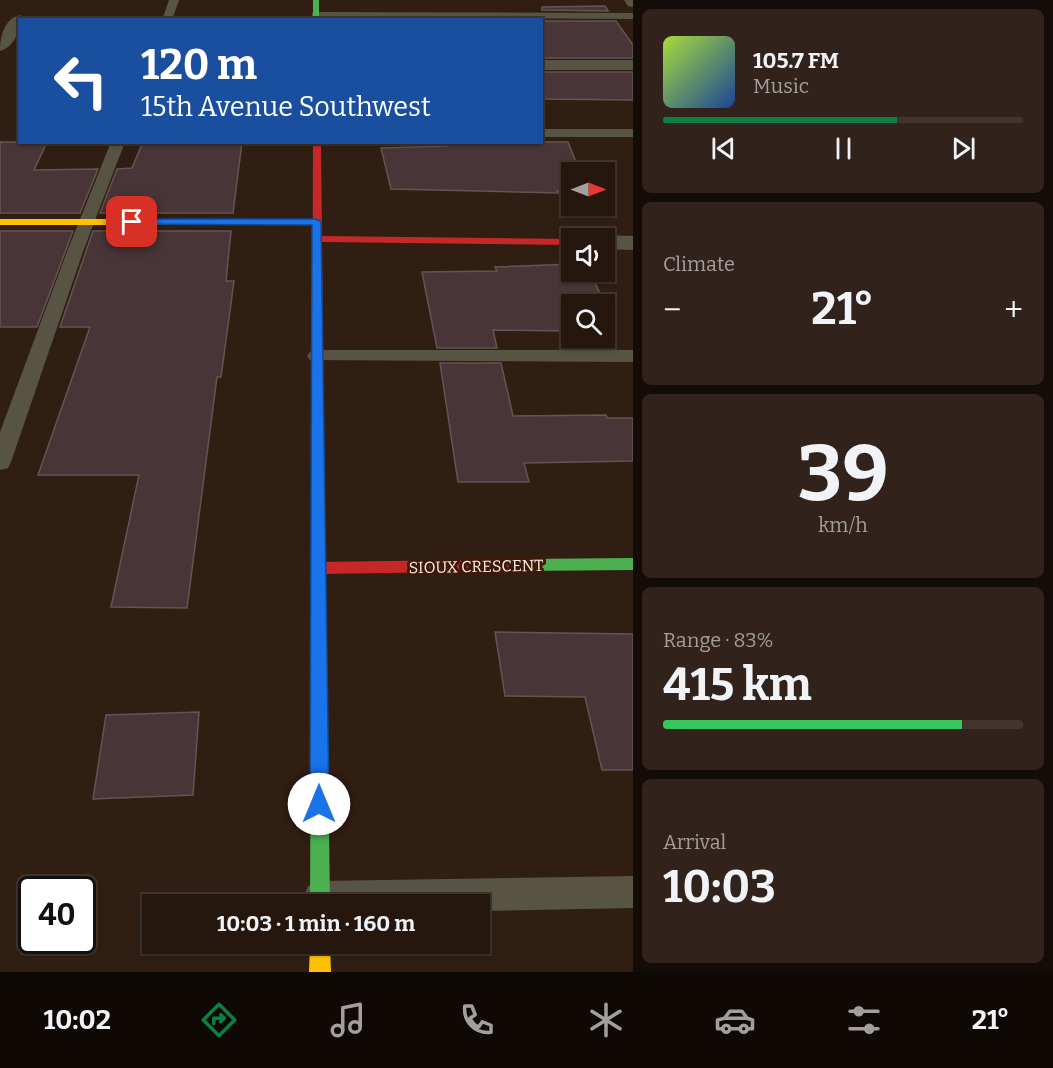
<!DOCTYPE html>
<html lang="en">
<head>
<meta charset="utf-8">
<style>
	body { margin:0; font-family:Bitter,serif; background:#31231c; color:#f1f3f6; height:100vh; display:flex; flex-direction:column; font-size:22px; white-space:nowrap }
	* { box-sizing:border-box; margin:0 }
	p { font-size:20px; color:#a39f9e }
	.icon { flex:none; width:33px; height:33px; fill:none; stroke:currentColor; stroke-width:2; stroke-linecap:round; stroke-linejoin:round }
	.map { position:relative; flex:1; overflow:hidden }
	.panel { display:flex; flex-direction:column; gap:9px; padding:9px; background:#140c08; width:420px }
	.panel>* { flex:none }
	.guide { position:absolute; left:18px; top:18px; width:525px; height:126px; border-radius:0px; box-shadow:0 2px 4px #0004,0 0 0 2px #42352e; background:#1a4fa0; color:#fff; overflow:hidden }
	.needle { width:39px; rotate:90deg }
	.controls { position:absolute; left:561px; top:162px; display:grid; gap:12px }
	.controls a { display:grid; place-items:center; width:54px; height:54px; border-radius:0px; background:#25160e; box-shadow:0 2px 4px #0004,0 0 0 2px #42352e; font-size:30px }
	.speed { position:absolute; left:18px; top:876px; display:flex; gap:12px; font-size:30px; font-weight:700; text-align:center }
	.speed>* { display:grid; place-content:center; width:78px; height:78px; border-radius:50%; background:#25160e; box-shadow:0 2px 4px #0004,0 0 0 2px #42352e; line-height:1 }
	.speed .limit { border:3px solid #111; border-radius:9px; background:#fff; color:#111 }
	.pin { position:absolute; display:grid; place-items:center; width:51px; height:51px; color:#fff; margin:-26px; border-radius:12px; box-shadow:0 3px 9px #0006 }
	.me { position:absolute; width:66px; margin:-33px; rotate:0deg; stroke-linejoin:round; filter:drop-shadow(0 0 4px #0008) }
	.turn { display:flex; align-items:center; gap:21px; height:126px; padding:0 24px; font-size:27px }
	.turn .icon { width:78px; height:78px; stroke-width:2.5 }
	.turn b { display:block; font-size:42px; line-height:51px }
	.big { font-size:45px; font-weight:700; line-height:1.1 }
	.panel .tile { flex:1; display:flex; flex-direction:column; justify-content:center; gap:9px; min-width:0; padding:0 21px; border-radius:9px; background:#31231c }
	.panel .dial { align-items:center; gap:0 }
	.dial b { font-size:78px; line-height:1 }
	.song { display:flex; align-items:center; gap:18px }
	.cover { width:72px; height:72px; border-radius:9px; background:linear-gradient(135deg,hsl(80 70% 55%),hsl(220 70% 35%)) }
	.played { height:6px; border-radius:3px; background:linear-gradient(90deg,#0b8043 65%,#42352e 65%) }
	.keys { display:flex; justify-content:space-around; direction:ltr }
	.heat { display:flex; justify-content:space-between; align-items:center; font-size:33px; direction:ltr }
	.charge { height:9px; border-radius:4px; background:linear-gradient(90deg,#34c759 83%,#42352e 0) }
	.trip { position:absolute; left:142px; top:894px; width:348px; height:60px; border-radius:0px; background:#25160e; box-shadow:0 2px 4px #0004,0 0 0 2px #42352e; font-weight:700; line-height:60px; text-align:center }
	.menu { display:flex; height:96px; justify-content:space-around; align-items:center; background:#0f0906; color:#a39f9e }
	.menu .icon { width:42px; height:42px }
	.menu .current { color:#0b8043 }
	.menu b { font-size:27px; color:#f1f3f6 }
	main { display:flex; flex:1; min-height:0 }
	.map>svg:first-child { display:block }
	.building { fill:#493537; stroke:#655453; stroke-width:1.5 }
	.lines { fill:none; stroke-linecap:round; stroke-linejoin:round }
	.lane { fill:#575443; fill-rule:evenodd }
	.street { fill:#575443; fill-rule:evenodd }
	.fast { fill:#4caf50; fill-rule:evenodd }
	.slow { fill:#ffc107; fill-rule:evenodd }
	.jam { fill:#c62828; fill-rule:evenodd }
	.route { fill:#1a73e8; stroke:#114b97; stroke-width:1.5 }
	.labels { text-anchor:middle; stroke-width:6; stroke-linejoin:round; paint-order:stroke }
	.street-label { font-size:16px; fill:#fdeee7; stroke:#3e1a06 }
</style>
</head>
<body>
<main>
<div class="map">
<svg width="633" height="972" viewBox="0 0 633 972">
	<rect width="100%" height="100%" fill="#311e13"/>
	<g class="building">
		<polygon points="605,6 608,11 542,10 542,7"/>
		<polygon points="542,21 616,21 633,45 633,58 542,58"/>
		<polygon points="542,72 633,72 633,100 542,99"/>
		<polygon points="0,142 47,142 34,170 98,169 80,213 0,213"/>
		<polygon points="143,142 242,142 233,213 100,213 117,169 132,168"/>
		<polygon points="447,142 568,142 580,172 572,172 572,191 557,191 558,193 391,189 381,148 448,146"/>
		<polygon points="0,231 73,231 37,327 0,327"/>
		<polygon points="93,231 231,231 226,281 234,281 221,377 217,377 187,608 111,607 139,475 38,475 90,327 60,327"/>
		<polygon points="572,264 572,272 591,272 604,304 572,304 572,331 493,330 497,348 437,348 422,272 497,271 495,267"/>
		<polygon points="440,363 501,363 513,416 606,415 607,418 633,418 633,461 524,463 529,482 458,482"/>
		<polygon points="495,632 633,634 633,770 602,770 585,697 505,696"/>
		<polygon points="199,712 193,795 93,799 106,715"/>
	</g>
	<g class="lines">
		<g class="lane">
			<polygon points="169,0 179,0 172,20 162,20"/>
			<polygon points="316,12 633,13 633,19 312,17 312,13"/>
			<rect x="542" y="129" width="91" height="8"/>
			<polygon points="111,142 125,142 84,249 11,462 8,468 0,470 0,432 68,249"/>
			<polygon points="317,350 633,350 633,362 310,360 307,356 310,352"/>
			<polygon points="633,876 633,908 480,911 480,904 306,904 303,898 308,886 320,881"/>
		</g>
		<g class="street">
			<polygon points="624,0 633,0 633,7 628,6"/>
			<path d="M20 15 27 20H20C20 32 13 48 0 51 0 37 4 19 20 15Z"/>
			<rect x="542" y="60" width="91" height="10"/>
			<polygon points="604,235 633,236 633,250 604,249 604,238 595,238"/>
		</g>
		<g class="fast">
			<rect x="313" y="0" width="6" height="20"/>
			<polygon points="318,434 324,438 330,904 310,904 312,438"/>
			<polygon points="633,558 633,570 521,571 516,569 514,565 516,561 521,559"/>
		</g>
		<g class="slow">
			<polygon points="0,219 316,219 321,222 316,225 0,225"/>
			<polygon points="310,944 330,944 331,972 309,972"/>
		</g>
		<g class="jam">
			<polygon points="313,142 321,142 322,236 572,239 572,245 322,242 324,438 318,442 312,438"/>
			<polygon points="521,559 526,561 528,565 526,569 521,571 318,574 313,572 311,568 313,564 318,562"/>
		</g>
	</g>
	<polygon class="route" points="132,219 316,219 321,222 329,804 326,810 319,813 313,810 310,804 312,225 129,224 128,222"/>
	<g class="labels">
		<g class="street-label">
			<text transform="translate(476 566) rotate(-1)" y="6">SIOUX CRESCENT</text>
		</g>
	</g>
</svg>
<div class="controls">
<a><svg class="needle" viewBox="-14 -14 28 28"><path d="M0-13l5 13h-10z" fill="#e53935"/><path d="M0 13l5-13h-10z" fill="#a39f9e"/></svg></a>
<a><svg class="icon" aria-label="sound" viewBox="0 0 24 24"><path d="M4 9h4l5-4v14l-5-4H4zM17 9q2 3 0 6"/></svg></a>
<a><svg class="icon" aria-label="search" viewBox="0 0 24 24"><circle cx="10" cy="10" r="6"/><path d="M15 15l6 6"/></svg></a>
</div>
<div class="speed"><div class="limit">40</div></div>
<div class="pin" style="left:132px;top:222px;background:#d93025"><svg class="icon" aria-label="arrive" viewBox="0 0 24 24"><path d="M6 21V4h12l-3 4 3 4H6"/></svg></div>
<svg class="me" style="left:319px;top:804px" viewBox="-20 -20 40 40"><circle r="19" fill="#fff"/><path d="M0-13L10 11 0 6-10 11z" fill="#1a73e8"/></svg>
<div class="trip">10:03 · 1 min · 160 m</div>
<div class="guide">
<div class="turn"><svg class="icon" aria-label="left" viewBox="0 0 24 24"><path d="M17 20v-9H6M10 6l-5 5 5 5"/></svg><div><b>120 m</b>15th Avenue Southwest</div></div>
</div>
</div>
<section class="panel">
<div class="tile">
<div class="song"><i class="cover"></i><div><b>105.7 FM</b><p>Music</p></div></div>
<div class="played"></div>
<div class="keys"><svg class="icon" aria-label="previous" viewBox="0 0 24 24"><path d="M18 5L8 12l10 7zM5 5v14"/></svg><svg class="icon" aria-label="pause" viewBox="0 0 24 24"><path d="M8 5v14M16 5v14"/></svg><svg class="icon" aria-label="next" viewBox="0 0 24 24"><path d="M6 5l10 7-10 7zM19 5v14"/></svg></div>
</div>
<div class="tile"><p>Climate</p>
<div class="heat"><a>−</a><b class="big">21°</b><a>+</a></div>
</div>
<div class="tile dial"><b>39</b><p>km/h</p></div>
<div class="tile"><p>Range · 83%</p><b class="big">415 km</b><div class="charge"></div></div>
<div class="tile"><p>Arrival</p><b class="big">10:03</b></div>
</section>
</main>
<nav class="menu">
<b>10:02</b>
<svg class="icon current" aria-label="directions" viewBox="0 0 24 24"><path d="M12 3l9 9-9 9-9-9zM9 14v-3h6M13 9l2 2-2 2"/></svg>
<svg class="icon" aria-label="music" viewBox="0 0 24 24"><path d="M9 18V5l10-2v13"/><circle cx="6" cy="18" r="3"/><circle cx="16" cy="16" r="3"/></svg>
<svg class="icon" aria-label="phone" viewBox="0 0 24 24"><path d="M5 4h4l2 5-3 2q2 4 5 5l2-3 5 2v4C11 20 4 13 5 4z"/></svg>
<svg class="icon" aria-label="climate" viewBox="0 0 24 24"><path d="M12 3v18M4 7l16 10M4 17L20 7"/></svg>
<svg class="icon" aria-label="car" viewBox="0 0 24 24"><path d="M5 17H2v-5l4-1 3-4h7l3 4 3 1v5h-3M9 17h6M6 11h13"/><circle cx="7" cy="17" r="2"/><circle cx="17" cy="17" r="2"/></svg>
<svg class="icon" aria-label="filters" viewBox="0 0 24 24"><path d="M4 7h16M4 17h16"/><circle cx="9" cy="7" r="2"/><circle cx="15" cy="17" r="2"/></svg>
<b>21°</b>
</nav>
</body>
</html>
